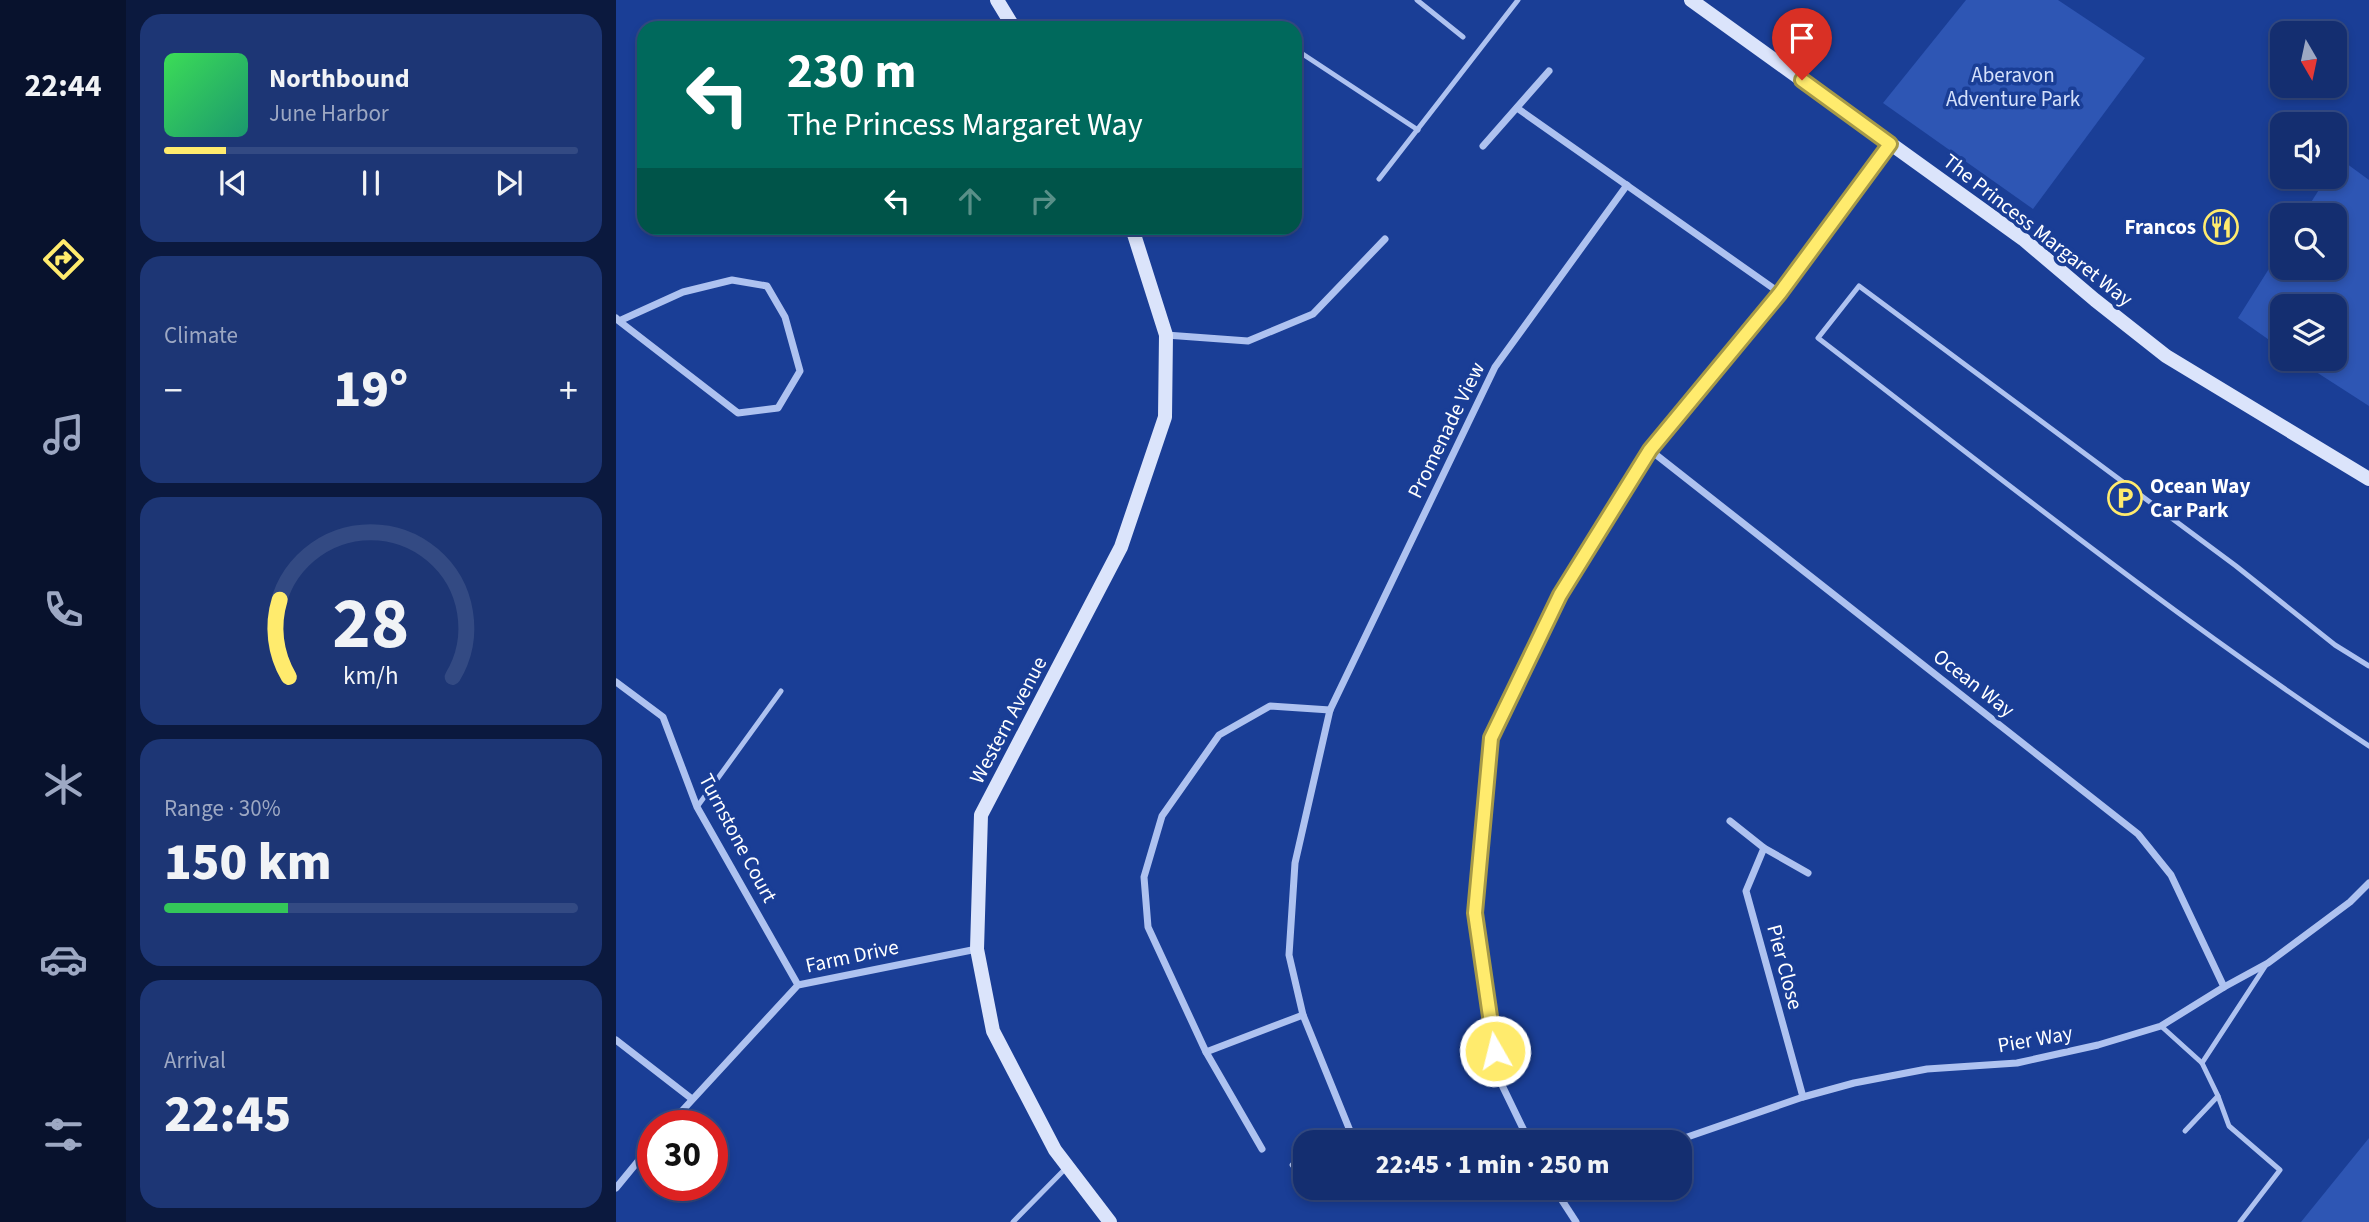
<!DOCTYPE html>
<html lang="en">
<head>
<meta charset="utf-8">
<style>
	body { margin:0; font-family:"Source Sans 3",sans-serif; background:#1d3675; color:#f1f3f6; height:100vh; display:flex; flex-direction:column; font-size:26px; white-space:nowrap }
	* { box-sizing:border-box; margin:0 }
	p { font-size:23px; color:#9da8c3 }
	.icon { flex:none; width:38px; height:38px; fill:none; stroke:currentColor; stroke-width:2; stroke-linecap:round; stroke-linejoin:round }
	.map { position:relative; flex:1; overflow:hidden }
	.side { display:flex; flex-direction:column; gap:14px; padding:14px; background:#0b193e; width:490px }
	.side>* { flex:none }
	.banner { position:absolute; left:21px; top:21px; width:665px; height:214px; border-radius:21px; box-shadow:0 4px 10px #0003,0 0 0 2px #334a83; background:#00695c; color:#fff; overflow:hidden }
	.needle { width:46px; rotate:171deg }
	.tools { position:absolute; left:1654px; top:21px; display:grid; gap:14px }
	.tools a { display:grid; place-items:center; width:77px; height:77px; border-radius:14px; background:#142e70; box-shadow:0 4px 10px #0003,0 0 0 2px #334a83; font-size:35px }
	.speed { position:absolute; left:21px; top:1110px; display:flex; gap:14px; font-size:35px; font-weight:700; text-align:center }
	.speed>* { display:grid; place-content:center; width:91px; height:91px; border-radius:50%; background:#142e70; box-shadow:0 4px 10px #0003,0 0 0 2px #334a83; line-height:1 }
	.speed .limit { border:10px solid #d22; background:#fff; color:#111 }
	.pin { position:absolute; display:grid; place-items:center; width:60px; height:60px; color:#fff; margin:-72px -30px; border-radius:50% 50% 50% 0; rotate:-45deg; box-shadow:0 0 7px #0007 }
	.pin .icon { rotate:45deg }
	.me { position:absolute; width:77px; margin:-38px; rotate:352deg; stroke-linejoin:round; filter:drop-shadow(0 0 5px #0008) }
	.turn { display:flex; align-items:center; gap:24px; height:147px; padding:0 35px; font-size:32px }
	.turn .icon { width:91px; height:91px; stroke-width:2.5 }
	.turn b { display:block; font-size:49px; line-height:60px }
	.lanes { display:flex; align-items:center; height:66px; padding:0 35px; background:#0003; justify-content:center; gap:35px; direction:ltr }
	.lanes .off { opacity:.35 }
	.big { font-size:52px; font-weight:800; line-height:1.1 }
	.side .card { flex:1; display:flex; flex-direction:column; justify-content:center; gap:10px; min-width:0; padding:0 24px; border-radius:21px; background:#1d3675 }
	.side .dial { align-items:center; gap:0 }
	.dial svg { height:182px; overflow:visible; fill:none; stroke:#334a83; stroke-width:7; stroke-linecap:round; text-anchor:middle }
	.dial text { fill:#f1f3f6; stroke:none }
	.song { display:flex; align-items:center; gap:21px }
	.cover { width:84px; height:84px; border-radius:10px; background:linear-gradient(135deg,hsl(130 70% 55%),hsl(160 70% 35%)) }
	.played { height:7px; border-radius:4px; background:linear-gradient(90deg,#ffeb6d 15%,#334a83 15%) }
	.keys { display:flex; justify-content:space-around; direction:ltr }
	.heat { display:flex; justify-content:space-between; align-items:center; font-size:38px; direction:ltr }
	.charge { height:10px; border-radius:5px; background:linear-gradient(90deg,#34c759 30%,#334a83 0) }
	.trip { position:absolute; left:677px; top:1130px; width:399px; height:70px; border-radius:21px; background:#142e70; box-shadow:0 4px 10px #0003,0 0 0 2px #334a83; font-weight:800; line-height:70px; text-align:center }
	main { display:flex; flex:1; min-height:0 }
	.tab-bar { display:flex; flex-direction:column; width:126px; justify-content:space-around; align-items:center; background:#08122d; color:#9da8c3 }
	.tab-bar .icon { width:49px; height:49px }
	.tab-bar .on { color:#ffeb6d }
	.tab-bar b { font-size:32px; color:#f1f3f6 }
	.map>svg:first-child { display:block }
	.green { fill:#2e56b4 }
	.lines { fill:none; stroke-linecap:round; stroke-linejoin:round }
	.lane { stroke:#aec2f0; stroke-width:5 }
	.street { stroke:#aec2f0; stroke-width:7 }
	.secondary { stroke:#dbe4fb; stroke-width:14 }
	.route-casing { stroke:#a69947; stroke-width:18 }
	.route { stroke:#ffeb6d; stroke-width:12 }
	.labels { text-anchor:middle; stroke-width:7; stroke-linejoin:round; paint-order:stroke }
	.park-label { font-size:21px; fill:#d4e0fb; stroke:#1a3e96 }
	.poi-label { font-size:21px; font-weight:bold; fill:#fff; stroke:#1a3e96; text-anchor:end }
	.street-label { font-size:21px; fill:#fff; stroke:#1a3e96 }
</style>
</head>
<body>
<main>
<nav class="tab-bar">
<b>22:44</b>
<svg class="icon on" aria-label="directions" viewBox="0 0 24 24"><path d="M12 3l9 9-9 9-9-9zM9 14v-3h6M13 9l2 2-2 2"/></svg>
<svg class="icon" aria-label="music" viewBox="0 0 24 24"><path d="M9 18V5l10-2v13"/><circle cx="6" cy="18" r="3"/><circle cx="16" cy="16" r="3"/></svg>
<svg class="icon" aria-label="phone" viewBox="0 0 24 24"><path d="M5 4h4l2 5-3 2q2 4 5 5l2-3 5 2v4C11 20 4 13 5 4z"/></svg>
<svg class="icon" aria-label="climate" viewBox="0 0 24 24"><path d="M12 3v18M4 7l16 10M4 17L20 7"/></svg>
<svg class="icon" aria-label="car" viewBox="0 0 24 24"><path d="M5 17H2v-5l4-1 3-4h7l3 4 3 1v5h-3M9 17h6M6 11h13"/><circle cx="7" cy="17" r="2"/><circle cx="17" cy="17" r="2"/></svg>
<svg class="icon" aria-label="filters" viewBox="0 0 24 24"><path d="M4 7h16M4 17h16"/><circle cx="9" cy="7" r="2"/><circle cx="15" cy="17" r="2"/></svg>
</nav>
<section class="side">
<div class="card">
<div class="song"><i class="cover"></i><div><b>Northbound</b><p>June Harbor</p></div></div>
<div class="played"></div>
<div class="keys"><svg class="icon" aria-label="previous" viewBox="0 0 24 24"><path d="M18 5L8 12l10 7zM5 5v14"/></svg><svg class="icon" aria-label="pause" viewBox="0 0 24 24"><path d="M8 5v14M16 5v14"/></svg><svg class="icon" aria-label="next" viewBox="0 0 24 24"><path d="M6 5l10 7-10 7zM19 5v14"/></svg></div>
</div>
<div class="card"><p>Climate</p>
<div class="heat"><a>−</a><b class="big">19°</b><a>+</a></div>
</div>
<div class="card dial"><svg viewBox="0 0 100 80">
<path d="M14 69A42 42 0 1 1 86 69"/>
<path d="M14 69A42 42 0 0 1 10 35" stroke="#ffeb6d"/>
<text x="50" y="56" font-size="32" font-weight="700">28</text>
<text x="50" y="72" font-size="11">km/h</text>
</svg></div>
<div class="card"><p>Range · 30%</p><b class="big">150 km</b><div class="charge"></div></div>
<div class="card"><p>Arrival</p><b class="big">22:45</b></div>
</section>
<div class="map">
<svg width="1753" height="1222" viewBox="0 0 1753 1222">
	<rect width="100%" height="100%" fill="#1a3e96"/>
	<g class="green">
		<polygon points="1350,0 1442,0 1529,58 1417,209 1267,103"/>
		<polygon points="1723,158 1753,180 1753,406 1680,359 1718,359 1718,306 1666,306 1666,349 1622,318 1666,248 1666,268 1718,268 1718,215 1687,215 1711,177 1718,177 1719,165"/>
		<polygon points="1753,1138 1753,1222 1685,1222"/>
	</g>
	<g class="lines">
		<g class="lane">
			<polyline points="801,0 847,37"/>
			<polyline points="679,49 802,130"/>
			<polyline points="763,179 902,0"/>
			<path d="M1753 666 1719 645 1620 566 1243 286 1202 338C1383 477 1562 620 1753 746"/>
			<polyline points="81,807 165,691"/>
			<polyline points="1545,1026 1586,1063 1602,1096 1569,1131"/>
			<polyline points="1586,1063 1650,965"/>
			<polyline points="1602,1096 1613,1126 1664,1170 1624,1222"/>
			<polyline points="676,1165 690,1177"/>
			<polyline points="704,1188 743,1197 751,1188"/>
			<polyline points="397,1222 450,1168"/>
		</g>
		<g class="street">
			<polyline points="901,108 1164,293"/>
			<polyline points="867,146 933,71"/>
			<polyline points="0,318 3,321 122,413 162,408 184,371 169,317 151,286 116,280 67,292 3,321"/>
			<polyline points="550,335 632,341 697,314 769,239"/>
			<polyline points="1034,450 1522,834 1555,875 1608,987"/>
			<polyline points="0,682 47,717 81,807 182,985"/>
			<polyline points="1114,821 1148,848 1192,873"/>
			<polyline points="1148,848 1130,891 1187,1097"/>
			<polyline points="0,1040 76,1099"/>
			<polyline points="590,1052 687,1015"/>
			<polyline points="53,1125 182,985 361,949"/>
			<polyline points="739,1143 687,1015 673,955 679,863 714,710 879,367 1011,185"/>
			<polyline points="914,1143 883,1079 859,913 875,738 944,595 1034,450 1164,293 1274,144"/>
			<polyline points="1054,1143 1187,1097 1238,1083 1311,1069 1401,1063 1482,1045 1545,1026 1608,987 1652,963 1734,902 1753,883"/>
			<polyline points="646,1149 590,1052 532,927 528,877 546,816 603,735 654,706 714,710"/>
			<polyline points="0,1188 37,1143"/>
			<polyline points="760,1188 782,1191 788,1188"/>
			<polyline points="938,1188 960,1222"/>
		</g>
		<g class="secondary">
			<polyline points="381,0 398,28"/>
			<polyline points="1075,0 1407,239 1479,300 1550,356 1753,479"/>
			<polyline points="494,1222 439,1150 377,1031 361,949 365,815 505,547 549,417 550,335 516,228"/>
		</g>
	</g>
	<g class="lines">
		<g class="route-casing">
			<polyline id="route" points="879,1051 859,913 875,738 944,595 1034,450 1164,293 1274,144 1186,80"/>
		</g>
		<use href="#route" class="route"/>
	</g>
	<defs>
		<g id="restaurant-ring" transform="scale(1.75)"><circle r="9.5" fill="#1a3e96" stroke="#ffeb6d" stroke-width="1.5"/><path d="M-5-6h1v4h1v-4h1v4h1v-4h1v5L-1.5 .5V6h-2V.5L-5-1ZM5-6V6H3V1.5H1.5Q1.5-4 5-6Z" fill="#ffeb6d"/></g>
		<g id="parking-ring" transform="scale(1.75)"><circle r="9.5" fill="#1a3e96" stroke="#ffeb6d" stroke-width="1.5"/><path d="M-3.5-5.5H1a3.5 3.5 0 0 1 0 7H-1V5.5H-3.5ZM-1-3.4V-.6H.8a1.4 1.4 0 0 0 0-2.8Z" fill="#ffeb6d"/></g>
	</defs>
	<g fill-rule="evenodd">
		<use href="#restaurant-ring" x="1605" y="227"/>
		<use href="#parking-ring" x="1509" y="498"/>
	</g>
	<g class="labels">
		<g class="park-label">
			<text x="1397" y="82">Aberavon<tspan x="1397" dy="24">Adventure Park</tspan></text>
		</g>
		<g class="poi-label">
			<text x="1580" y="234">Francos</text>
			<text x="1534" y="493" text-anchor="start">Ocean Way<tspan x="1534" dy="24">Car Park</tspan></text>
		</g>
		<g class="street-label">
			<text transform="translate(1422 230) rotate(38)" y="7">The Princess Margaret Way</text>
			<text transform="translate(830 430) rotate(-64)" y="7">Promenade View</text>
			<text transform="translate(1358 683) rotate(38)" y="7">Ocean Way</text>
			<text transform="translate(392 720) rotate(-62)" y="7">Western Avenue</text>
			<text transform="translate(122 838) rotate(62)" y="7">Turnstone Court</text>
			<text transform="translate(236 956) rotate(-12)" y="7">Farm Drive</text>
			<text transform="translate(1169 967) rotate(75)" y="7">Pier Close</text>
			<text transform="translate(1419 1039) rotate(-10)" y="7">Pier Way</text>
		</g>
	</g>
</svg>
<div class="tools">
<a><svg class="needle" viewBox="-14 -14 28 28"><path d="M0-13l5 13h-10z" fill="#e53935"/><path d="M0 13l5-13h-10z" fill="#9da8c3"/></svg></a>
<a><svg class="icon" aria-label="sound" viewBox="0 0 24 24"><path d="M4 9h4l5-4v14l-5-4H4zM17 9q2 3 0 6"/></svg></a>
<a><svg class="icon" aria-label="search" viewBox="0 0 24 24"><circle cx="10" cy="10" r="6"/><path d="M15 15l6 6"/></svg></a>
<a><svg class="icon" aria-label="layers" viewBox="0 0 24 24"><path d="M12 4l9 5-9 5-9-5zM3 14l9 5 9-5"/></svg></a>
</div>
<div class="speed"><div class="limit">30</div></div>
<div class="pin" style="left:1186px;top:80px;background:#d93025"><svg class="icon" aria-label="arrive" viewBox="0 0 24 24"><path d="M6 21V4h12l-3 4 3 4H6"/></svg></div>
<svg class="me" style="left:879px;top:1051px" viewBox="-20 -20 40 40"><circle r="17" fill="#ffeb6d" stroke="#fff" stroke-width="3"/><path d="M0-11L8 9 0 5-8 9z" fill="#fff"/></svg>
<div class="trip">22:45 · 1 min · 250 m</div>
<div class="banner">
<div class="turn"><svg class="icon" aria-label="left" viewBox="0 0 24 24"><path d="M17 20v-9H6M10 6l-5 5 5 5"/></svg><div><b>230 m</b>The Princess Margaret Way</div></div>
<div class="lanes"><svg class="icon" aria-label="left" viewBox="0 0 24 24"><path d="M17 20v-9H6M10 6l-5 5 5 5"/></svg><svg class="icon off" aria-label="ahead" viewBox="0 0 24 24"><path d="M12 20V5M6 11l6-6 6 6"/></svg><svg class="icon off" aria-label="right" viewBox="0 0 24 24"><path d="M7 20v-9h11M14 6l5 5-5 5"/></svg></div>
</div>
</div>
</main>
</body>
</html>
